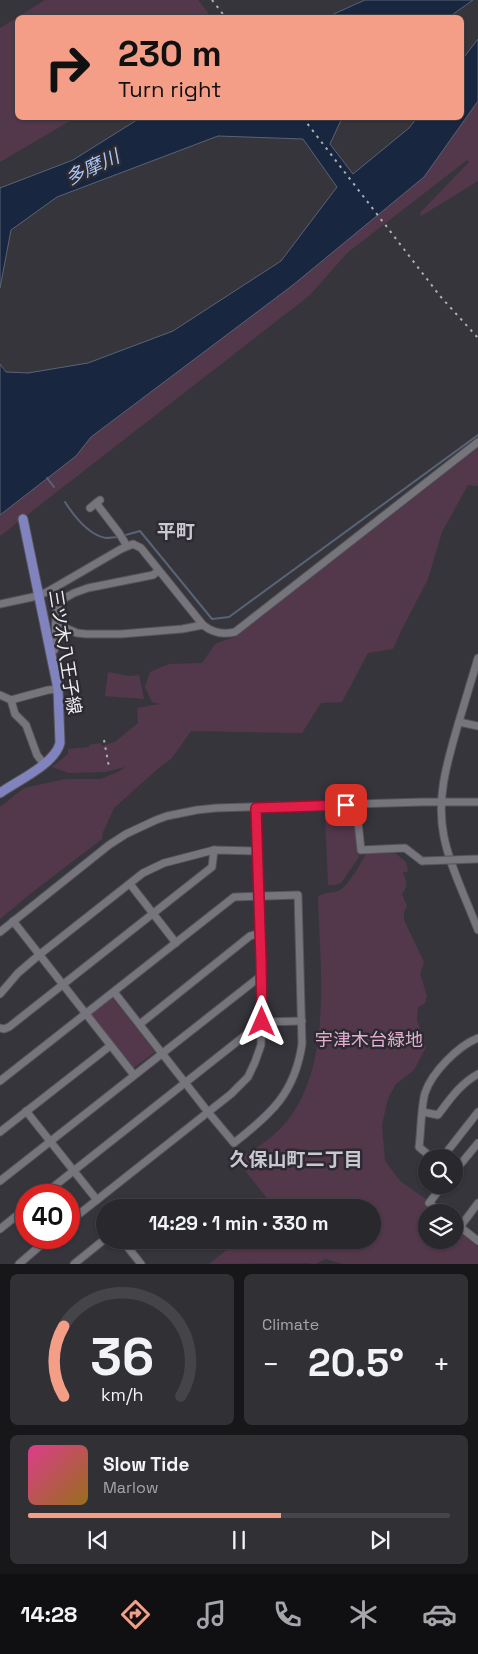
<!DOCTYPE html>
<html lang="en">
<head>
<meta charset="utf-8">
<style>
	body { margin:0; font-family:"Space Grotesk","Noto Sans JP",sans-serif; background:#313035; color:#f1f3f6; height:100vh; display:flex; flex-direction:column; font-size:19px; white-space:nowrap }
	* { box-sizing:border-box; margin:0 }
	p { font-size:16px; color:#a5a6aa }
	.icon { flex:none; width:28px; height:28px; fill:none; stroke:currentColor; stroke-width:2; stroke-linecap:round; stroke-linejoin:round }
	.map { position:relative; height:1264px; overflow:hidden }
	.details { display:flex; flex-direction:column; gap:10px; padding:10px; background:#171619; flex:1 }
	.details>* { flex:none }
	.hud { position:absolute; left:15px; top:15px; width:449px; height:105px; border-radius:8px; box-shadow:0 1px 4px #0004,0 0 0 1px #454449; background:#f49e88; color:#111; overflow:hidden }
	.tools { position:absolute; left:418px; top:1149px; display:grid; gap:10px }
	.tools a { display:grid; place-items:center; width:45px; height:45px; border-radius:50%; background:#29282d; box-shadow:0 1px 4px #0004,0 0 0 1px #454449; font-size:25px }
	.speed { position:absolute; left:15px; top:1184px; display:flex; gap:10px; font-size:25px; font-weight:700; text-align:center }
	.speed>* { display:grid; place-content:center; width:65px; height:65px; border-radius:50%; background:#29282d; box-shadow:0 1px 4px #0004,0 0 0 1px #454449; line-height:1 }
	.speed .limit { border:8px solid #d22; background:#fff; color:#111 }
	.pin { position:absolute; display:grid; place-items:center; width:42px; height:42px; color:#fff; margin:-21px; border-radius:10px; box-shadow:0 2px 8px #0006 }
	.me { position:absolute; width:55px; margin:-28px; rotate:0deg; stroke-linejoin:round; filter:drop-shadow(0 0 4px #0008) }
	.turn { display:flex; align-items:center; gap:18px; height:105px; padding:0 20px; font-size:22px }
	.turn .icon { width:65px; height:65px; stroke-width:2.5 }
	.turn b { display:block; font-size:35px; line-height:42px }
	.big { font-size:38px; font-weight:600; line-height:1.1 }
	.details .card { flex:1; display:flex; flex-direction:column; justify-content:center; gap:8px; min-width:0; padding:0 18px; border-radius:8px; background:#313035 }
	.details .dial { align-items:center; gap:0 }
	.dial svg { height:130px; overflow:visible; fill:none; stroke:#454449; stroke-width:7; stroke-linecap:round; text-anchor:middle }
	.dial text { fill:#f1f3f6; stroke:none }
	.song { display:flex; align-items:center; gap:15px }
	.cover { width:60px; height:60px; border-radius:8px; background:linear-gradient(135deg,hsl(330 70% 55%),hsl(40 70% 35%)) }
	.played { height:5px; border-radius:2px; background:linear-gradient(90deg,#f49e88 60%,#454449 60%) }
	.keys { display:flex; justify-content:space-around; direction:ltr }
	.heat { display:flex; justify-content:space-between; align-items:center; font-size:28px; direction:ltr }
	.details .tiles { flex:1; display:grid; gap:10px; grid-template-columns:1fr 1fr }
	.card:last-child { grid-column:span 2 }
	.trip { position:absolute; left:96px; top:1199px; width:285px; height:50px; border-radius:25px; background:#29282d; box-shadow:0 1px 4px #0004,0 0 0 1px #454449; font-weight:600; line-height:50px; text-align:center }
	.tab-bar { display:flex; height:80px; justify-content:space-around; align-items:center; background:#101012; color:#a5a6aa }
	.tab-bar .icon { width:35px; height:35px }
	.tab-bar .selected { color:#f49e88 }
	.tab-bar b { font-size:22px; color:#f1f3f6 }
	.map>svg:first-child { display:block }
	.green { fill:#53384c }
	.water { fill:#18273f; stroke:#586375 }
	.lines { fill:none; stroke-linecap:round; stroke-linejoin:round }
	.stream { stroke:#586375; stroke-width:2 }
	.minor-casing { stroke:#545359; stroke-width:9 }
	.major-casing { stroke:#545359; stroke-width:11 }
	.minor { stroke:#77757c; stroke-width:7 }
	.major { stroke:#8183bf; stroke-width:9 }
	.rail { stroke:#b1afb4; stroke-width:2; stroke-dasharray:2.5 5; stroke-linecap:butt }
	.minor-bridge-casing { stroke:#545359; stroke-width:9; stroke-linecap:butt }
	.minor-bridge { stroke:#77757c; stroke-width:7 }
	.route-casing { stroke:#92132f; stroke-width:12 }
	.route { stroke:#e11d48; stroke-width:9 }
	.labels { text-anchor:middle; stroke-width:5; stroke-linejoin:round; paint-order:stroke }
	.street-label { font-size:18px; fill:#efeef2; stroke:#2d2b31 }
	.park-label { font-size:18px; fill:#e3add3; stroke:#2d2b31 }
	.water-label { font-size:19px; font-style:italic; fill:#a7c7fa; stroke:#2d2b31 }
	.neighbourhood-label { font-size:19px; font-weight:bold; fill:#c9c7cf; stroke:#2d2b31 }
</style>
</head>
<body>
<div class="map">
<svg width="478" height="1264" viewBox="0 0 478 1264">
	<rect width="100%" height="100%" fill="#37353c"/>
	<g class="green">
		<polygon points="45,0 198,0 211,17 18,18 18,118 75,118 0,162 0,28"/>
		<polygon points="478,101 478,181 421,216 420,213 469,162 467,160 347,253 310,295 0,536 0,515 76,456 91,437 293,285 424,177"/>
		<polygon points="478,448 478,486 468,485 442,532 428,579 400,633 393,649 368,653 342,702 321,703 302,733 191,731 172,758 161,766 114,808 103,832 102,839 30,894 0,919 0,807 24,788 66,779 101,779 120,771 125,767 105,772 69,773 52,767 68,754 68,749 89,747 89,745 101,743 102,746 115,742 138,723 137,708 160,704 152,702 145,687 150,672 169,664 202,663 215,644 237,636"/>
		<polygon points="108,672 130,676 139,675 144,699 105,696"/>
		<polygon points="355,813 359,857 341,883 335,885 328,885 325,814"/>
		<path d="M395 853 406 862 408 871 403 873C407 882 408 886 402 894L407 906 404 912V920L424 962 420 974 427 996 425 1003 418 1007 417 1020 426 1047 414 1070 396 1084 388 1098 382 1125 385 1161 400 1181 427 1200 426 1206 434 1212H426V1240H454V1228L478 1247V1264H343L326 1259 315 1264 307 1263 209 1264 239 1240H372V1208L274 1207 236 1159C247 1156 256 1148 266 1141 337 1090 320 973 318 897 325 891 333 894 340 890 350 884 360 864 366 854Z"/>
		<polygon points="112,997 155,1052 132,1069 88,1015"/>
	</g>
	<g class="water">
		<polygon points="365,0 473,0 449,17 327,17"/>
		<polygon points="478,39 478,101 424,177 293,285 91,437 76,456 0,515 0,364 6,372 28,373 88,363 173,331 281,261 337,187 303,139 218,136 57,197 11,230 0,288 0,188 73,160 140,118 342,118 330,144 353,174 409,128 417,118 461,118 461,61"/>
	</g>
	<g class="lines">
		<g class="stream">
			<polyline points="47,478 54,487"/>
			<path d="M65 502C74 516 88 535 106 538 110 538 114 537 118 537"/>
			<polyline points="122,536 140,531 212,619 229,617 478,435"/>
		</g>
		<g class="minor-casing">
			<g id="minor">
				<polyline points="96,503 119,533 127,546"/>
				<polyline points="90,508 100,500"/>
				<path d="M0 604 33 597 47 592 121 549 133 544 141 548 203 625C213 633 223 635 235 632L478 442"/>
				<polyline points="56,624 77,633 86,634 121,634 182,629 203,625"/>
				<polyline points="51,654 55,649 56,611 65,598 74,593 88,588 153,575 158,571"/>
				<path d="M478 658C471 681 464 704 457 728 447 763 436 799 444 837 450 867 467 901 478 930"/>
				<polyline points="0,695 11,700 48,690 58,689"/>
				<polyline points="11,700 15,714 26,725 37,755 44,764"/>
				<polyline points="459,722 478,726"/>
				<polyline points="357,813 361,850 405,848 422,861"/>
				<polyline points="130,884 176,943"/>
				<polyline points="13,921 134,1075"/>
				<polyline points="0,932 109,845 126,834 156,820 167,816 197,810 216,808 423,802 478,802"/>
				<polyline points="0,994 18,973 39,955 143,873 164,863 214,850 257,851"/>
				<polyline points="140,1024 250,936 261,933"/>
				<polyline points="0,1028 4,1029 9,1027 212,867 214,850"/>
				<path d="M0 1081 234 897 298 895 302 1044C295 1093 271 1114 234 1143L208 1112 114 992"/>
				<polyline points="26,1111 97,1200"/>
				<path d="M423 1112 438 1115C450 1099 460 1084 478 1074"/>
				<polyline points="0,1132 110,1046"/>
				<path d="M432 1158 419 1147C421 1133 421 1106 425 1093 432 1072 458 1046 478 1038"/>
				<polyline points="442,1158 478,1112"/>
				<polyline points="454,1172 478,1143"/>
				<polyline points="0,1181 262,975"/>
				<polyline points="43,1195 262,1022 302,1021"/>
				<polyline points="441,1212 429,1203 443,1185"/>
				<polyline points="69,1222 231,1094 248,1077 255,1062 261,1045 262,975 256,807"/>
				<polyline points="454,1222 478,1241"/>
				<polyline points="460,1227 478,1203"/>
				<polyline points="0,1229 26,1208"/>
				<polyline points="122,1240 141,1264"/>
				<polyline points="19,1264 49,1238"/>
				<polyline points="74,1264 105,1239"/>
			</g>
		</g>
		<g class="major-casing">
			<path id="major" d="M0 793C17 781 55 764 60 743L58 689 23 519"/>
		</g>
		<use href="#minor" class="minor"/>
		<use href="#major" class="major"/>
		<g class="rail">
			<polyline points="212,0 226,18"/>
			<polyline points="303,118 440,296 478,338"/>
			<polyline points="104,740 109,767"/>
		</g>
		<g class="minor-bridge-casing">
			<polyline id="minor-bridge" points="422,861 478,859"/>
		</g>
		<use href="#minor-bridge" class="minor-bridge"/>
	</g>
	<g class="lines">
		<g class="route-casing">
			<polyline id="route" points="262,1022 261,961 256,808 346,805"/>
		</g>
		<use href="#route" class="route"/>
	</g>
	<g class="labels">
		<g class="street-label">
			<text transform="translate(65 652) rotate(81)" y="6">三ツ木八王子線</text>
		</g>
		<g class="park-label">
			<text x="369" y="1046">宇津木台緑地</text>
		</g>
		<g class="water-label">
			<text transform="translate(92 167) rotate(-25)" y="7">多摩川</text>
		</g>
		<g class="neighbourhood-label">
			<text x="176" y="538">平町</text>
			<text x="296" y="1166">久保山町二丁目</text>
		</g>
	</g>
</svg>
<div class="tools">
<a><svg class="icon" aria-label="search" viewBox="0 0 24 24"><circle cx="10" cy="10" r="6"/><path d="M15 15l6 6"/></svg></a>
<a><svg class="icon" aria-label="layers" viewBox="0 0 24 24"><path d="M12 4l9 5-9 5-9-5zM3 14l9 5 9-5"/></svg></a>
</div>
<div class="speed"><div class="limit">40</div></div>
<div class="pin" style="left:346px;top:805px;background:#d93025"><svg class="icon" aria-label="arrive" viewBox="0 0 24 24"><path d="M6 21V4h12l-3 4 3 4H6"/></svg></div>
<svg class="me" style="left:262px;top:1022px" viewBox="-20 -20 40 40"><path d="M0-17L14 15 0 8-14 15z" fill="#e11d48" stroke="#fff" stroke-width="4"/></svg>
<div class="trip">14:29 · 1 min · 330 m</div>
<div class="hud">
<div class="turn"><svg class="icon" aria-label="right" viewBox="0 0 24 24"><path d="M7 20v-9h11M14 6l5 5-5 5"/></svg><div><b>230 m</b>Turn right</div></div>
</div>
</div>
<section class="details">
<div class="tiles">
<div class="card dial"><svg viewBox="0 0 100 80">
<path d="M14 69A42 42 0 1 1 86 69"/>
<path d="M14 69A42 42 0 0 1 14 26" stroke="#f49e88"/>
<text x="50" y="56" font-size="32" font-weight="700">36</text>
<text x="50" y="72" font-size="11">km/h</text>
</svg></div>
<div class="card"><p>Climate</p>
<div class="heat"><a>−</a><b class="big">20.5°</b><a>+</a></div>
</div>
<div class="card">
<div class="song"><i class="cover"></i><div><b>Slow Tide</b><p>Marlow</p></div></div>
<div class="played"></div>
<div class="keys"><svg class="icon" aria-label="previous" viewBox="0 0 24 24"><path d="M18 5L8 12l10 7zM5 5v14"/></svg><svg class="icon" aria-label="pause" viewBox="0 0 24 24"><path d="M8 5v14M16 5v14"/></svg><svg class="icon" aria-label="next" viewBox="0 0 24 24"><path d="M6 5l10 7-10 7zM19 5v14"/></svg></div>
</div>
</div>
</section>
<nav class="tab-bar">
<b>14:28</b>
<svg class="icon selected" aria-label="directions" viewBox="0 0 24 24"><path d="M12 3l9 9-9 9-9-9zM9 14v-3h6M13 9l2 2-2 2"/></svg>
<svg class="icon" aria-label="music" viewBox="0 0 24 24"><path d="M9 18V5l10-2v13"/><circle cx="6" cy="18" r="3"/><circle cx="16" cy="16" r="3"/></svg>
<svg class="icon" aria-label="phone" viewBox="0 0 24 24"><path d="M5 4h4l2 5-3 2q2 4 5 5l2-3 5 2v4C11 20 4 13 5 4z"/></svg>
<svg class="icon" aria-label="climate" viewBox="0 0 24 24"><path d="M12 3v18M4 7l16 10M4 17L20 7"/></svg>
<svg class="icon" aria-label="car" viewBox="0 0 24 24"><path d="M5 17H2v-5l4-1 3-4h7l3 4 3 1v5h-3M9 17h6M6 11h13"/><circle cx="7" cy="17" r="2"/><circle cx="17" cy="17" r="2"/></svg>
</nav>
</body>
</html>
